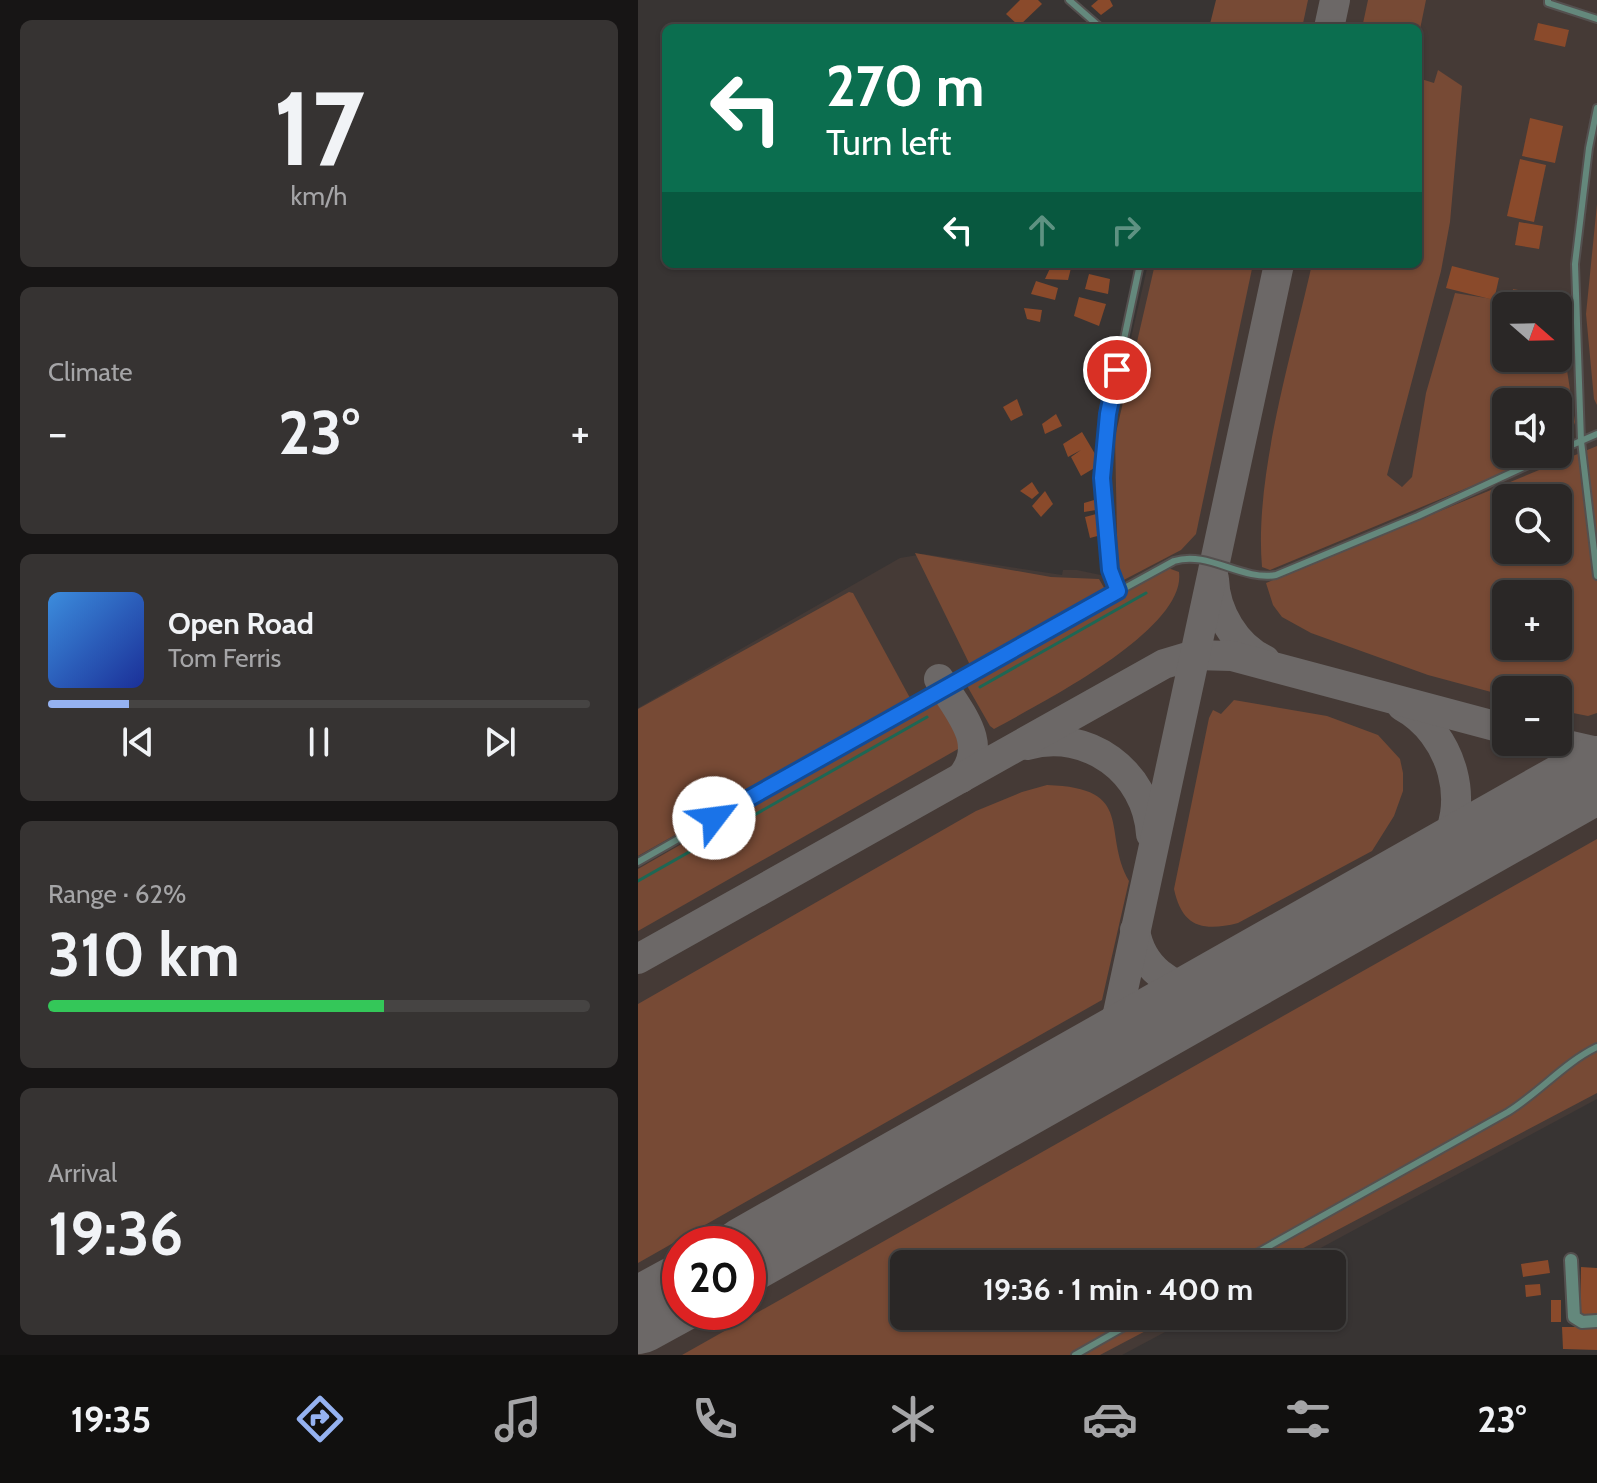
<!DOCTYPE html>
<html lang="en">
<head>
<meta charset="utf-8">
<style>
	body { margin:0; font-family:Cabin,sans-serif; background:#363332; color:#f1f3f6; height:100vh; display:flex; flex-direction:column; font-size:30px; white-space:nowrap }
	* { box-sizing:border-box; margin:0 }
	p { font-size:26px; color:#a5a5a7 }
	.icon { flex:none; width:44px; height:44px; fill:none; stroke:currentColor; stroke-width:2; stroke-linecap:round; stroke-linejoin:round }
	.map { position:relative; flex:1; overflow:hidden }
	.side { display:flex; flex-direction:column; gap:20px; padding:20px; background:#171515; width:638px }
	.side>* { flex:none }
	.top-card { position:absolute; left:24px; top:24px; width:760px; height:244px; border-radius:12px; box-shadow:0 2px 6px #0004,0 0 0 2px #464443; background:#0b6e4f; color:#fff; overflow:hidden }
	.needle { width:52px; rotate:110deg }
	.fabs { position:absolute; left:854px; top:292px; display:grid; gap:16px }
	.fabs a { display:grid; place-items:center; width:80px; height:80px; border-radius:12px; background:#2a2726; box-shadow:0 2px 6px #0004,0 0 0 2px #464443; font-size:40px }
	.speed { position:absolute; left:24px; top:1226px; display:flex; gap:16px; font-size:40px; font-weight:700; text-align:center }
	.speed>* { display:grid; place-content:center; width:104px; height:104px; border-radius:50%; background:#2a2726; box-shadow:0 2px 6px #0004,0 0 0 2px #464443; line-height:1 }
	.speed .limit { border:12px solid #d22; background:#fff; color:#111 }
	.pin { position:absolute; display:grid; place-items:center; width:68px; height:68px; color:#fff; margin:-34px; border:4px solid #fff; border-radius:50%; box-shadow:0 2px 8px #0007 }
	.me { position:absolute; width:88px; margin:-44px; rotate:60deg; stroke-linejoin:round; filter:drop-shadow(0 0 6px #0008) }
	.turn { display:flex; align-items:center; gap:28px; height:168px; padding:0 32px; font-size:36px }
	.turn .icon { width:104px; height:104px; stroke-width:2.5 }
	.turn b { display:block; font-size:56px; line-height:68px }
	.lanes { display:flex; align-items:center; height:76px; padding:0 32px; background:#0003; justify-content:center; gap:40px; direction:ltr }
	.lanes .off { opacity:.35 }
	.big { font-size:60px; font-weight:800; line-height:1.1 }
	.side .widget { flex:1; display:flex; flex-direction:column; justify-content:center; gap:12px; min-width:0; padding:0 28px; border-radius:12px; background:#363332 }
	.side .dial { align-items:center; gap:0 }
	.dial b { font-size:104px; line-height:1 }
	.song { display:flex; align-items:center; gap:24px }
	.cover { width:96px; height:96px; border-radius:12px; background:linear-gradient(135deg,hsl(210 70% 55%),hsl(230 70% 35%)) }
	.played { height:8px; border-radius:4px; background:linear-gradient(90deg,#95b2f1 15%,#464443 15%) }
	.keys { display:flex; justify-content:space-around; direction:ltr }
	.heat { display:flex; justify-content:space-between; align-items:center; font-size:44px; direction:ltr }
	.charge { height:12px; border-radius:6px; background:linear-gradient(90deg,#34c759 62%,#464443 0) }
	.trip { position:absolute; left:252px; top:1250px; width:456px; height:80px; border-radius:12px; background:#2a2726; box-shadow:0 2px 6px #0004,0 0 0 2px #464443; font-weight:800; line-height:80px; text-align:center }
	.menu { display:flex; height:128px; justify-content:space-around; align-items:center; background:#11100f; color:#a5a5a7 }
	.menu .icon { width:56px; height:56px }
	.menu .selected { color:#95b2f1 }
	.menu b { font-size:36px; color:#f1f3f6 }
	main { display:flex; flex:1; min-height:0 }
	.map>svg:first-child { display:block }
	.built { fill:#453a36; fill-rule:evenodd }
	.green { fill:#774a35; fill-rule:evenodd }
	.lines { fill:none; stroke-linecap:round; stroke-linejoin:round }
	.stream { stroke:#1e6754; stroke-width:3 }
	.taxiway { stroke:#6c6867; stroke-width:30 }
	.runway { stroke:#6c6867; stroke-width:76 }
	.building { fill:#8a4a2b }
	.lane-casing { stroke:#54504f; stroke-width:10 }
	.street-casing { stroke:#54504f; stroke-width:16 }
	.lane { stroke:#64887c; stroke-width:6 }
	.street { stroke:#64887c; stroke-width:12 }
	.route-casing { stroke:#114b97; stroke-width:20 }
	.route { stroke:#1a73e8; stroke-width:14 }
</style>
</head>
<body>
<main>
<section class="side">
<div class="widget dial"><b>17</b><p>km/h</p></div>
<div class="widget"><p>Climate</p>
<div class="heat"><a>−</a><b class="big">23°</b><a>+</a></div>
</div>
<div class="widget">
<div class="song"><i class="cover"></i><div><b>Open Road</b><p>Tom Ferris</p></div></div>
<div class="played"></div>
<div class="keys"><svg class="icon" aria-label="previous" viewBox="0 0 24 24"><path d="M18 5L8 12l10 7zM5 5v14"/></svg><svg class="icon" aria-label="pause" viewBox="0 0 24 24"><path d="M8 5v14M16 5v14"/></svg><svg class="icon" aria-label="next" viewBox="0 0 24 24"><path d="M6 5l10 7-10 7zM19 5v14"/></svg></div>
</div>
<div class="widget"><p>Range · 62%</p><b class="big">310 km</b><div class="charge"></div></div>
<div class="widget"><p>Arrival</p><b class="big">19:36</b></div>
</section>
<div class="map">
<svg width="959" height="1355" viewBox="0 0 959 1355">
	<rect width="100%" height="100%" fill="#383433"/>
	<path class="built" d="M603 0H959V1099L653 1264H266V1316H557L484 1355H0V708L262 558 286 554 424 575 425 570H439L477 578 471 434 510 264H780V28H597ZM868 306H920V358H868ZM868 402H920V454H868ZM868 498H920V550H868ZM868 594H920V646H868ZM868 690H920V742H868ZM42 1244H110V1312H42Z"/>
	<g class="green">
		<polygon points="578,0 670,0 664,28 571,28"/>
		<polygon points="730,0 788,0 780,39 780,28 724,28"/>
		<path d="M800 70 824 86 812 222 803 271 749 475 764 487 774 477 788 393 817 293 873 302 875 289 918 297 919 306H868V358H920V312L937 422 932 437 920 450V402H868V454H911L632 570 624 567C616 476 654 354 674 264H780V78L796 83Z"/>
		<polygon points="959,204 959,405 956,399 948,314"/>
		<polygon points="517,264 615,264 558,534 543,550 480,583 477,437"/>
		<path d="M959 446V713L950 716 920 710V690H868V696L790 675 673 633 644 617 635 605 628 583ZM868 498H920V550H868ZM868 594H920V646H868Z"/>
		<polygon points="277,553 413,577 461,579 468,591 332,665"/>
		<path d="M530 568 541 572C549 630 401 704 356 729L352 726 328 684 331 680Z"/>
		<polygon points="211,592 215,593 272,698 271,702 0,856 0,709"/>
		<path d="M296 699C308 703 323 732 324 745L320 749 0 931V869Z"/>
		<path d="M596 700 689 716 740 735 762 759 765 773V791L756 816 734 851 600 923C565 932 544 927 536 889L571 718 575 710 583 714Z"/>
		<path d="M409 785C499 788 463 831 491 881L464 1000 0 1263V1004L338 811 384 792Z"/>
		<polygon points="959,839 959,1093 635,1264 266,1264 266,1316 536,1316 462,1355 44,1355"/>
	</g>
	<g class="lines">
		<g class="stream">
			<polyline points="342,687 508,593"/>
			<polyline points="0,881 289,717"/>
		</g>
		<g class="taxiway">
			<polyline points="691,28 697,0"/>
			<path d="M576 579C577 611 597 646 627 660"/>
			<path d="M301 679C320 712 353 743 323 778"/>
			<path d="M764 706C814 733 836 805 801 854 795 862 786 869 779 876"/>
			<polyline points="915,742 959,752"/>
			<path d="M389 745C450 728 509 772 513 834"/>
			<path d="M497 930C503 969 532 985 567 996"/>
			<polyline points="0,959 526,664 556,655 594,656 868,729"/>
			<polyline points="447,1064 464,1049 480,1013 641,264"/>
		</g>
		<g class="runway">
			<polyline points="110,1254 959,774"/>
			<polyline points="0,1316 42,1293"/>
		</g>
	</g>
	<g class="building">
		<polygon points="382,0 400,0 404,4 381,26 368,14"/>
		<polygon points="460,0 472,0 475,6 463,15 453,6"/>
		<polygon points="900,23 931,30 927,47 896,40"/>
		<polygon points="892,118 925,126 917,163 884,156"/>
		<polygon points="882,159 908,165 896,222 869,216"/>
		<polygon points="881,222 905,226 901,249 877,245"/>
		<polygon points="414,264 433,268 430,280 407,279"/>
		<polygon points="814,266 861,278 856,300 808,288"/>
		<polygon points="451,274 472,279 470,294 447,289"/>
		<polygon points="398,281 420,288 417,300 393,294"/>
		<polygon points="441,297 468,304 461,326 436,316"/>
		<polygon points="386,308 404,310 402,322 389,319"/>
		<polygon points="458,362 474,364 470,381 457,378"/>
		<polygon points="379,399 385,415 373,421 365,407"/>
		<polygon points="418,414 424,426 407,434 404,424"/>
		<polygon points="444,432 463,464 443,476 433,457 443,450 430,457 425,444"/>
		<polygon points="394,482 401,493 394,499 382,491"/>
		<polygon points="407,491 415,504 403,517 394,506"/>
		<polygon points="463,498 464,509 446,512 446,503"/>
		<polygon points="462,513 463,535 452,538 447,517"/>
		<polygon points="910,1260 912,1273 885,1277 883,1264"/>
		<polygon points="943,1267 959,1268 959,1318 942,1318"/>
		<polygon points="902,1284 903,1295 888,1297 887,1285"/>
		<rect x="913" y="1300" width="10" height="22"/>
		<polygon points="924,1327 959,1327 959,1350 925,1349"/>
	</g>
	<g class="lines">
		<g class="lane-casing">
			<g id="lane">
				<polyline points="431,0 463,28"/>
				<polyline points="910,0 910,3 959,19"/>
				<polyline points="959,108 951,148 937,264 943,441 959,434"/>
				<polyline points="920,451 943,441 959,576"/>
				<polyline points="480,591 472,570 464,478 470,414 502,264"/>
				<path d="M0 862 306 687 536 561C570 550 603 581 638 575L780 516 914 454"/>
				<path d="M599 1264 870 1112C902 1092 926 1063 959 1047"/>
				<polyline points="437,1355 506,1316"/>
			</g>
		</g>
		<g class="street-casing">
			<polyline id="street" points="933,1260 936,1317 944,1322 959,1321"/>
		</g>
		<use href="#lane" class="lane"/>
		<use href="#street" class="street"/>
	</g>
	<g class="lines">
		<g class="route-casing">
			<polyline id="route" points="76,818 480,591 472,570 464,478 470,414 479,370"/>
		</g>
		<use href="#route" class="route"/>
	</g>
</svg>
<div class="fabs">
<a><svg class="needle" viewBox="-14 -14 28 28"><path d="M0-13l5 13h-10z" fill="#e53935"/><path d="M0 13l5-13h-10z" fill="#a5a5a7"/></svg></a>
<a><svg class="icon" aria-label="sound" viewBox="0 0 24 24"><path d="M4 9h4l5-4v14l-5-4H4zM17 9q2 3 0 6"/></svg></a>
<a><svg class="icon" aria-label="search" viewBox="0 0 24 24"><circle cx="10" cy="10" r="6"/><path d="M15 15l6 6"/></svg></a>
<a>+</a>
<a>−</a>
</div>
<div class="speed"><div class="limit">20</div></div>
<div class="pin" style="left:479px;top:370px;background:#d93025"><svg class="icon" aria-label="arrive" viewBox="0 0 24 24"><path d="M6 21V4h12l-3 4 3 4H6"/></svg></div>
<svg class="me" style="left:76px;top:818px" viewBox="-20 -20 40 40"><circle r="19" fill="#fff"/><path d="M0-13L10 11 0 6-10 11z" fill="#1a73e8"/></svg>
<div class="trip">19:36 · 1 min · 400 m</div>
<div class="top-card">
<div class="turn"><svg class="icon" aria-label="left" viewBox="0 0 24 24"><path d="M17 20v-9H6M10 6l-5 5 5 5"/></svg><div><b>270 m</b>Turn left</div></div>
<div class="lanes"><svg class="icon" aria-label="left" viewBox="0 0 24 24"><path d="M17 20v-9H6M10 6l-5 5 5 5"/></svg><svg class="icon off" aria-label="ahead" viewBox="0 0 24 24"><path d="M12 20V5M6 11l6-6 6 6"/></svg><svg class="icon off" aria-label="right" viewBox="0 0 24 24"><path d="M7 20v-9h11M14 6l5 5-5 5"/></svg></div>
</div>
</div>
</main>
<nav class="menu">
<b>19:35</b>
<svg class="icon selected" aria-label="directions" viewBox="0 0 24 24"><path d="M12 3l9 9-9 9-9-9zM9 14v-3h6M13 9l2 2-2 2"/></svg>
<svg class="icon" aria-label="music" viewBox="0 0 24 24"><path d="M9 18V5l10-2v13"/><circle cx="6" cy="18" r="3"/><circle cx="16" cy="16" r="3"/></svg>
<svg class="icon" aria-label="phone" viewBox="0 0 24 24"><path d="M5 4h4l2 5-3 2q2 4 5 5l2-3 5 2v4C11 20 4 13 5 4z"/></svg>
<svg class="icon" aria-label="climate" viewBox="0 0 24 24"><path d="M12 3v18M4 7l16 10M4 17L20 7"/></svg>
<svg class="icon" aria-label="car" viewBox="0 0 24 24"><path d="M5 17H2v-5l4-1 3-4h7l3 4 3 1v5h-3M9 17h6M6 11h13"/><circle cx="7" cy="17" r="2"/><circle cx="17" cy="17" r="2"/></svg>
<svg class="icon" aria-label="filters" viewBox="0 0 24 24"><path d="M4 7h16M4 17h16"/><circle cx="9" cy="7" r="2"/><circle cx="15" cy="17" r="2"/></svg>
<b>23°</b>
</nav>
</body>
</html>
